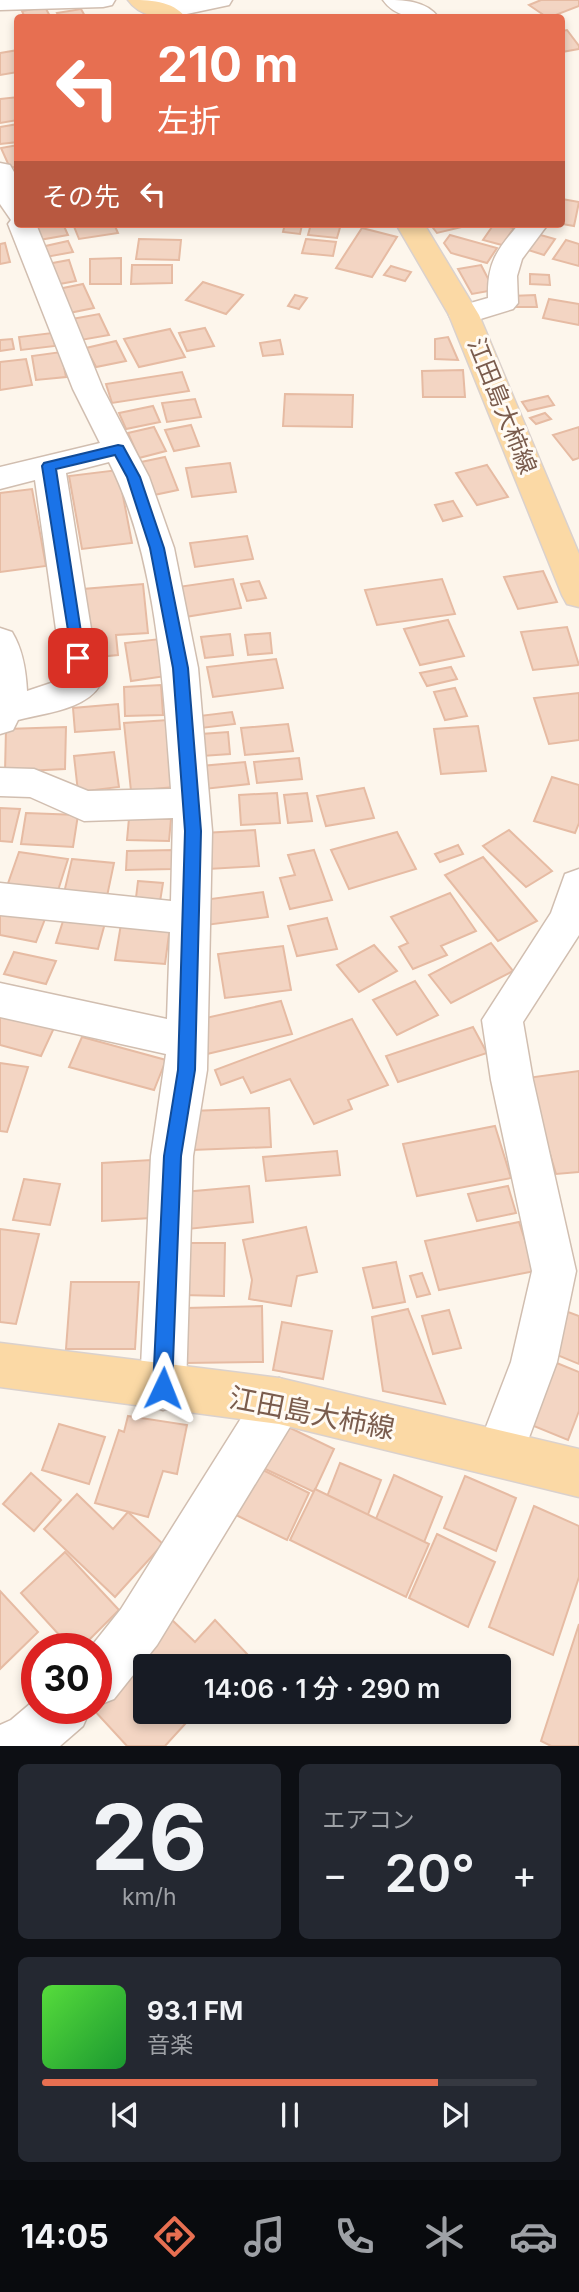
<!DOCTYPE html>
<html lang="ja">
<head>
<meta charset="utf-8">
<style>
	body { margin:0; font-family:Inter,"Noto Sans JP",sans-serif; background:#242831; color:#f1f3f6; height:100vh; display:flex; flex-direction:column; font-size:26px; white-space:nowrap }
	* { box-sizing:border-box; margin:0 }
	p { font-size:23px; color:#9ea1a6 }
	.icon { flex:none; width:38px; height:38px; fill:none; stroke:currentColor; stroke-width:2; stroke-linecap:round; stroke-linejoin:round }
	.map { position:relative; height:1746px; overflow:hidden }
	.panel { display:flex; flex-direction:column; gap:18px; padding:18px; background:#0d0f14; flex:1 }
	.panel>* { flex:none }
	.banner { position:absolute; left:14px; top:14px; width:551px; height:214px; border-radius:7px; box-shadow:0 4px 10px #0003; background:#e76f51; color:#fff; overflow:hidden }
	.speed { position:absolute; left:21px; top:1633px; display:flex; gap:14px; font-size:35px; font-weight:700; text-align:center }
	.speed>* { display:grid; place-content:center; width:91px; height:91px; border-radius:50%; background:#171b24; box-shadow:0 4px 10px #0003; line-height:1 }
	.speed .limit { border:10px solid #d22; background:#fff; color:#111 }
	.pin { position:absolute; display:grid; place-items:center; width:60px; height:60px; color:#fff; margin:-30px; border-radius:14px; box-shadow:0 4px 10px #0006 }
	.me { position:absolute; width:77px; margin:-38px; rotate:2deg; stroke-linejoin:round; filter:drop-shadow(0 0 5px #0008) }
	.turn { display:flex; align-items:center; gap:24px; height:147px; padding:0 28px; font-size:32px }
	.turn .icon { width:91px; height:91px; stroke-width:2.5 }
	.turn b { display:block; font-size:49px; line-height:60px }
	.then { display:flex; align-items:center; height:66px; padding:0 28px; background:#0003; gap:14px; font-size:26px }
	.big { font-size:52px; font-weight:600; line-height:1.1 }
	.panel .widget { flex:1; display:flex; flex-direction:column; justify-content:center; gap:10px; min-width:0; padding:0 24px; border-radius:10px; background:#242831 }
	.panel .dial { align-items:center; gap:0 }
	.dial b { font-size:91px; line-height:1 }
	.song { display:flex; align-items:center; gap:21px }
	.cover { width:84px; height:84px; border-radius:10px; background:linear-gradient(135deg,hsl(110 70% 55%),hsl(130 70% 35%)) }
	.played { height:7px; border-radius:4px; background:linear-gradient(90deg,#e76f51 80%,#363941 80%) }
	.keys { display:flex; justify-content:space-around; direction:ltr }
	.heat { display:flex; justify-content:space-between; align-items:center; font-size:38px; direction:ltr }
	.panel .tiles { flex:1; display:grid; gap:18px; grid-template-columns:1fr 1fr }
	.widget:last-child { grid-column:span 2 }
	.trip { position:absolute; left:133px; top:1654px; width:378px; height:70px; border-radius:7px; background:#171b24; box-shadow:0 4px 10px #0003; font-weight:600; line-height:70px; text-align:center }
	.tabs { display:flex; height:112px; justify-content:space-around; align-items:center; background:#090b0e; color:#9ea1a6 }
	.tabs .icon { width:49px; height:49px }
	.tabs .current { color:#e76f51 }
	.tabs b { font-size:32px; color:#f1f3f6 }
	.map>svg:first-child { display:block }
	.building { fill:#f3d5c3; stroke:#e6bba3; stroke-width:2 }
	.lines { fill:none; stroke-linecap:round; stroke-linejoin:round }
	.minor-casing { stroke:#d1beb0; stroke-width:3 }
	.major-casing { stroke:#dad1cd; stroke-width:3 }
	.minor { fill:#fff; fill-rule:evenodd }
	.major { fill:#fbd9a5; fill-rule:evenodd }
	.route { fill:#1a73e8; stroke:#114b97; stroke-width:2 }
	.labels { text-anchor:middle; stroke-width:6; stroke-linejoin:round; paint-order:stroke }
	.street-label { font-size:24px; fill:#7a5c4d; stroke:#fffaf3 }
	.near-street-label { font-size:28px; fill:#7a5c4d; stroke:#fffaf3 }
</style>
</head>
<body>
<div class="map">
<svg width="579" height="1746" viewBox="0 0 579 1746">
	<rect width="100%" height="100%" fill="#fdf6ec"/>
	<g class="building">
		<polygon points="541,0 579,0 579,6 548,18 529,5"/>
		<polygon points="45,7 51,18 25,18 22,11"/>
		<polygon points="81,9 86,18 60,18 57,13"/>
		<polygon points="567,30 579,46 579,49 562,52 562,31"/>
		<polygon points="18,50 18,72 0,75 0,53"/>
		<polygon points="18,97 18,120 0,123 0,99"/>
		<polygon points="18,124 18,142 0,144 0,127"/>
		<polygon points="18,145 18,166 10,168 1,148"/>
		<polygon points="562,199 579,202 574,226 562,224"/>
		<polygon points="33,224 63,224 68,235 39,240"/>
		<polygon points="73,224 114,224 118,233 79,239"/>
		<polygon points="285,224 302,225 300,234 283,232"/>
		<polygon points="311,224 341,224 337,238 308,235"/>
		<polygon points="430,224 474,224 437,233"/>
		<polygon points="494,224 514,228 502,245 483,240"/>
		<polygon points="362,228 397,237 372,277 336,268"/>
		<polygon points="537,234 555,239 544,255 525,249"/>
		<polygon points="450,235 497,248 487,263 451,253 444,243"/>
		<polygon points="139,239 181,240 179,260 136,259"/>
		<polygon points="306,239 336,242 333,256 302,253"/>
		<polygon points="566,240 579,244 579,266 553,259"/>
		<polygon points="68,241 73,252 46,257 41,247"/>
		<polygon points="5,243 10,262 0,264 0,244"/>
		<polygon points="121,258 121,284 90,284 90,259"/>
		<polygon points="69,260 76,281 54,285 47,264"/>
		<polygon points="132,265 172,265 172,283 131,284"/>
		<polygon points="481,265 494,290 472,294 458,269"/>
		<polygon points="391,266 411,272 405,281 384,275"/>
		<polygon points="530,274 549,275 550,285 530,284"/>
		<polygon points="203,282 243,295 226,314 186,300"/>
		<polygon points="83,284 94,308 69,313 58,289"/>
		<polygon points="295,295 307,298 299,309 288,306"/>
		<polygon points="535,295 537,307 513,307 511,296"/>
		<polygon points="549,299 579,304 579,325 543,318"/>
		<polygon points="99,314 109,335 81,340 72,319"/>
		<polygon points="205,328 214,346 187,351 179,333"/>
		<polygon points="170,329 185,357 139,367 124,339"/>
		<polygon points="52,333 55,346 21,350 19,337"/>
		<polygon points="448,337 458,360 435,359 435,339"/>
		<polygon points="12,339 14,349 0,351 0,340"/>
		<polygon points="280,340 283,354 263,356 260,343"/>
		<polygon points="116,341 126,361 96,367 86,348"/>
		<polygon points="61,352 66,377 36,380 32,356"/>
		<polygon points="26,359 32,385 0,390 0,362"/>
		<polygon points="463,370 465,397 423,397 422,371"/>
		<polygon points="182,372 189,391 112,403 106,384"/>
		<polygon points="285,394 353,395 352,427 283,426"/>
		<polygon points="548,396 554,405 528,411 522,402"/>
		<polygon points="195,399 201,417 167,422 162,403"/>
		<polygon points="153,406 160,422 126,429 119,413"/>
		<polygon points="545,413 551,419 536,424 530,418"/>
		<polygon points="191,425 199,446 174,451 165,430"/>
		<polygon points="154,427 166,451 139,458 128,433"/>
		<polygon points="579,427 579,458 573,460 553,435"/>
		<polygon points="165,457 178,490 154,495 141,462"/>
		<polygon points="230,463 236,492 192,497 186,468"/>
		<polygon points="487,465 508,497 477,505 456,473"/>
		<polygon points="118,470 132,543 82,549 69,476"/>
		<polygon points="32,489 46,566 0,572 0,493"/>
		<polygon points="453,501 462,516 443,521 435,505"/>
		<polygon points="247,536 253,559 195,567 190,543"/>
		<polygon points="543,571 557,602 518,609 504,577"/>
		<polygon points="233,579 241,608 185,617 178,587"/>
		<polygon points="442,579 455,614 377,625 365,590"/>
		<polygon points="259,581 266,598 247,601 241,584"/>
		<polygon points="143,584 148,633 116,635 118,655 88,658 83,589"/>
		<polygon points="448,620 464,656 420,665 404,629"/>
		<polygon points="567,627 579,665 533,670 521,632"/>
		<polygon points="270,633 272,653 248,655 245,635"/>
		<polygon points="230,634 233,655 205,658 201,637"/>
		<polygon points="160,639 166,676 131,681 125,643"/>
		<polygon points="276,659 283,688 213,697 207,667"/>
		<polygon points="451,667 457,679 427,686 420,673"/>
		<polygon points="161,685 163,715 125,716 124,687"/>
		<polygon points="455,688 467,716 445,720 434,692"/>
		<polygon points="579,693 579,740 549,744 534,698"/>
		<polygon points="118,704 120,729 75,732 73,708"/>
		<polygon points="232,712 235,724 201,728 199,716"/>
		<polygon points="168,720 175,787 131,791 124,723"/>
		<polygon points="288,724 293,751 245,755 241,728"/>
		<polygon points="478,726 486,771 441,774 434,729"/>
		<polygon points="66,727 65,769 5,772 6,729"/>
		<polygon points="228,732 230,754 202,756 201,734"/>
		<polygon points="114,752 119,787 78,792 74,756"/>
		<polygon points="299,758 302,779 257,783 254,762"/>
		<polygon points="245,762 249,784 204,789 201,766"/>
		<polygon points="552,777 579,785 579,823 575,833 534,821"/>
		<polygon points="364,788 374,818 326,826 317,796"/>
		<polygon points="277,793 280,823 241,825 239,795"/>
		<polygon points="307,793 312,821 288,823 284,795"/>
		<polygon points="0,808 20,809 12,842 0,841"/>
		<polygon points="26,813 78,815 73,847 21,844"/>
		<polygon points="129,818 171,819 169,841 127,840"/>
		<polygon points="255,830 259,866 208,869 204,833"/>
		<polygon points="509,830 552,871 526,887 483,846"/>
		<polygon points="397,832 416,869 349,889 331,850"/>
		<polygon points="458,845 463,854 440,862 435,854"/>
		<polygon points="174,850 173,869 126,870 127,851"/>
		<polygon points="314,850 332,900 290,909 280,878 295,875 288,855"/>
		<polygon points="19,852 68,859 55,900 5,892"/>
		<polygon points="483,857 537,921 498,941 445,875"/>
		<polygon points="72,859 114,863 106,901 63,897"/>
		<polygon points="138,881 163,883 159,908 135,906"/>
		<polygon points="263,892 268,917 206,925 203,900"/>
		<polygon points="450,893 476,931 441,946 447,955 413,969 399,947 408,943 391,917"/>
		<polygon points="0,910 45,919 36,942 0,935"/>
		<polygon points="64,918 105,923 98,949 56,943"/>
		<polygon points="327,918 337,949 297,956 288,926"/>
		<polygon points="121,924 170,927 165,964 115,960"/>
		<polygon points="491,943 513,971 451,1003 429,975"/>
		<polygon points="374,945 397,971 359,992 337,965"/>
		<polygon points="283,946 291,990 225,998 218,954"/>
		<polygon points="14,952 56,961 46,984 4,974"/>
		<polygon points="415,981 438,1015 397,1035 373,1000"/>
		<polygon points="281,1001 292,1034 207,1054 197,1020"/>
		<polygon points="0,1014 54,1028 41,1056 0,1045"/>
		<polygon points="352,1019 388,1085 348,1100 352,1109 314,1124 290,1079 251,1093 243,1077 221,1085 215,1070"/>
		<polygon points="473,1027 487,1053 398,1082 386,1056"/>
		<polygon points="82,1037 166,1060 154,1090 69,1067"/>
		<polygon points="0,1063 28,1067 7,1132 0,1131"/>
		<polygon points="579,1071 579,1172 556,1174 527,1078"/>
		<polygon points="269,1108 271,1147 192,1150 191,1111"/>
		<polygon points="495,1126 511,1178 417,1196 403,1144"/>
		<polygon points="337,1151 340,1175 266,1181 263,1157"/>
		<polygon points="151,1160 151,1218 102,1221 102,1163"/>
		<polygon points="24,1179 60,1184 50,1225 13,1220"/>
		<polygon points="249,1186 253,1222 188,1229 184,1192"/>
		<polygon points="508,1186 516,1213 477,1221 468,1194"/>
		<polygon points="519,1222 535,1271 439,1290 425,1241"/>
		<polygon points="306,1227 317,1272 297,1276 291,1306 249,1299 252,1280 243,1240"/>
		<polygon points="0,1229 39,1234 16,1324 0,1322"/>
		<polygon points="184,1243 225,1243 224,1296 182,1295"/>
		<polygon points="396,1262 405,1302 373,1308 363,1268"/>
		<polygon points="422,1273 430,1294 417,1297 410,1276"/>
		<polygon points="71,1282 139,1282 135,1349 66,1349"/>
		<polygon points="262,1306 263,1362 185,1363 186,1308"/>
		<polygon points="408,1309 445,1404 383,1391 372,1317"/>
		<polygon points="560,1309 579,1316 579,1364 545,1350"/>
		<polygon points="449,1310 461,1348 433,1354 422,1316"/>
		<polygon points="282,1322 332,1331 323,1379 273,1370"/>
		<polygon points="547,1359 579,1372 579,1411 568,1440 524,1422"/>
		<polygon points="128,1416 187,1425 177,1474 163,1471 148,1517 95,1503 119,1430 124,1432"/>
		<polygon points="59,1424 105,1437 89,1484 42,1470"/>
		<polygon points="282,1424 334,1449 314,1492 261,1467"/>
		<polygon points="340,1463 381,1480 364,1525 323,1507"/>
		<polygon points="257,1467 309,1493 287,1540 234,1514"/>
		<polygon points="31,1473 61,1500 34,1531 3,1504"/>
		<polygon points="394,1475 442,1497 415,1565 366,1543"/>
		<polygon points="465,1476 516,1498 496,1551 444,1528"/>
		<polygon points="315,1489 429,1544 406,1597 290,1540"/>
		<polygon points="77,1494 113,1529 128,1512 163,1544 115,1597 44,1529"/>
		<polygon points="534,1506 579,1526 579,1577 553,1655 489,1627"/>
		<polygon points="437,1534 495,1562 468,1627 409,1598"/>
		<polygon points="65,1552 119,1610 81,1648 71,1648 21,1593"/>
		<polygon points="0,1591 38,1632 0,1669"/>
		<polygon points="169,1617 195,1642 215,1620 248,1655 238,1666 145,1666 145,1712 196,1712 165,1746 127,1746 92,1708 96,1708 96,1692"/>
		<polygon points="579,1624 579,1746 551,1746 541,1741"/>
	</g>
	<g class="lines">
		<g class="minor-casing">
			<g id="minor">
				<polygon points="0,0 115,0 112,5 103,7 0,10"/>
				<polygon points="132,0 232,0 229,5 182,15 135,5"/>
				<path d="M383 0C403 0 426 0 439 18 419 18 396 19 383 0Z"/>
				<path d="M0 163 10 165 18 179V224H36L103 389 149 477 174 548 198 668 212 831 207 1070 193 1156 186 1388 179 1404 163 1410 147 1404 140 1388 151 1156 166 1054 0 1017V983L167 1019 170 932 0 915V883L171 901 173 818 84 821 30 797 0 796V768L34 769 88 791 171 789C163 684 157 557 109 462L66 473 100 685C85 710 44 713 18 720L13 730 0 734V628L12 632C23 650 26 671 27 691L63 679 35 480 0 489V467L100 443 73 389 8 224 11 220 0 204Z"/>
				<path d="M519 224H548L522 259 517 276 518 303 513 309 464 324 453 322 449 315 453 308 488 298C487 262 497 250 519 224Z"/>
				<polygon points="579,869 579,935 523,1022 533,1080 576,1271 557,1362 517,1470 500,1476 483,1470 476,1453 511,1362 532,1271 491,1080 482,1020 551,913 565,874"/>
				<polygon points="279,1378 296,1385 302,1401 296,1417 157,1645 114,1699 96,1706 96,1648 90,1648 121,1609 262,1385"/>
				<polygon points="37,1698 37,1708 91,1708 83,1726 60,1746 0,1746 0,1725 11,1720"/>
			</g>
		</g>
		<g class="major-casing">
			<g id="major">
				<path d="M128 0C148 0 173 0 186 18 166 18 141 19 128 0Z"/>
				<polygon points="396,224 424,224 479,315 579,554 579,607 567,604 562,595 449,315"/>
				<polygon points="0,1343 279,1378 579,1449 579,1497 279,1424 0,1387"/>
			</g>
		</g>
		<use href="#minor" class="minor"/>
		<use href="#major" class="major"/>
	</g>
	<polygon class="route" points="118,445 123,446 140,477 164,548 188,668 201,831 195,1070 181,1156 172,1388 169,1395 163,1398 156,1395 153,1388 164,1156 178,1070 185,831 173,668 150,548 127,477 115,455 56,469 85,658 83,662 73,662 42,466 44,463"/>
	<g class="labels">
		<g class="street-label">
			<text transform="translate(502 406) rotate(68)" y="8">江田島大柿線</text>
		</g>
		<g class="near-street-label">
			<text transform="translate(312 1413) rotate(11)" y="10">江田島大柿線</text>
		</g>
	</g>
</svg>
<div class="speed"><div class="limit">30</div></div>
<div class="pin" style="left:78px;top:658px;background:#d93025"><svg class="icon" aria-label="arrive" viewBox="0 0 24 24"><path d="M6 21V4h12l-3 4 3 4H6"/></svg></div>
<svg class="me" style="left:163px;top:1388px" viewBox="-20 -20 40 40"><path d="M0-17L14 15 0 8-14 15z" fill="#1a73e8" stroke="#fff" stroke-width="4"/></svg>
<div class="trip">14:06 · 1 分 · 290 m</div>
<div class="banner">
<div class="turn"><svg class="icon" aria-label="left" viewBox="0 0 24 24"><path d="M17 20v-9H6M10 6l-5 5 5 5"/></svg><div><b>210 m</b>左折</div></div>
<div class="then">その先<svg class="icon" aria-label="left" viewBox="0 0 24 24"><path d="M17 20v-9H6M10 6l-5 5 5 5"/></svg></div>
</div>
</div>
<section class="panel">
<div class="tiles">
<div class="widget dial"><b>26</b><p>km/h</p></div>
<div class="widget"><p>エアコン</p>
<div class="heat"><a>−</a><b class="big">20°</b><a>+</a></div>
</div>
<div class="widget">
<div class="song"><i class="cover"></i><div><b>93.1 FM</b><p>音楽</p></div></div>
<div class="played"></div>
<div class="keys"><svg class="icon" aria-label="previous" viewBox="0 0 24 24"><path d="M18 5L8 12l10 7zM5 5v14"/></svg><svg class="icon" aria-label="pause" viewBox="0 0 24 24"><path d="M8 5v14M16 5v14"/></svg><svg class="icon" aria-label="next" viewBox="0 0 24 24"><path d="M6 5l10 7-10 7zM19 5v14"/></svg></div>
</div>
</div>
</section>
<nav class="tabs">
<b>14:05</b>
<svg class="icon current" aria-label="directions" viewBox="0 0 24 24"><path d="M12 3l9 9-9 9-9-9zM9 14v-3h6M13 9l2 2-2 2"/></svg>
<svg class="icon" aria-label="music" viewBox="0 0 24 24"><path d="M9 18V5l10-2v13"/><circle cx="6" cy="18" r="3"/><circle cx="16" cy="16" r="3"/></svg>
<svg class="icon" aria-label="phone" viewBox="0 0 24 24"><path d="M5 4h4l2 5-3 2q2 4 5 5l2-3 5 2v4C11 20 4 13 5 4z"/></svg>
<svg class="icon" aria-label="climate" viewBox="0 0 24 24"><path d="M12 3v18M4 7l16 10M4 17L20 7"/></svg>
<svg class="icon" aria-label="car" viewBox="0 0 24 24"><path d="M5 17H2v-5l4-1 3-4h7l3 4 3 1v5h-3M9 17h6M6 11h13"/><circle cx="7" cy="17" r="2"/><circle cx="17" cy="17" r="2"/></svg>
</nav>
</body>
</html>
